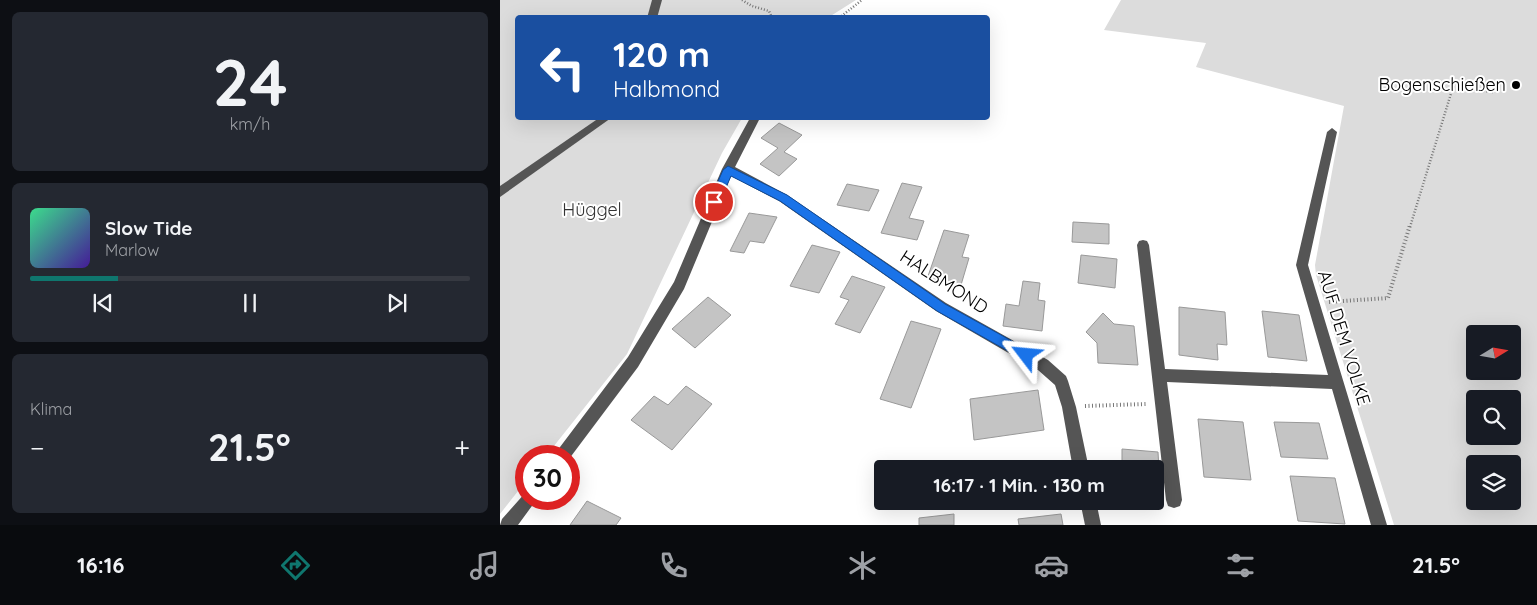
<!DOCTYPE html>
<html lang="de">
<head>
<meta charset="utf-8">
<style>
	body { margin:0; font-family:Quicksand,sans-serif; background:#242831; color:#f1f3f6; height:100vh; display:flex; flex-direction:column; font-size:19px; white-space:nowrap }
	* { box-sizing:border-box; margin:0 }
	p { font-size:16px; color:#9ea1a6 }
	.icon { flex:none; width:28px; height:28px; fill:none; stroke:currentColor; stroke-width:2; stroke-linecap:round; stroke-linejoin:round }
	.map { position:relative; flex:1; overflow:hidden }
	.drawer { display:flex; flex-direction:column; gap:12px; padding:12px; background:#0d0f14; width:500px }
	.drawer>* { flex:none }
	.guide { position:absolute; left:15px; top:15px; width:475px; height:105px; border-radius:5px; box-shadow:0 5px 20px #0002; background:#1a4fa0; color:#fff; overflow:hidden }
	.needle { width:32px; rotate:79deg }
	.buttons { position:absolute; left:966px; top:325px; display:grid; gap:10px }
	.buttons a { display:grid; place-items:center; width:55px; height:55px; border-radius:5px; background:#171b24; box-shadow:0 5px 20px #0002; font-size:25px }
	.speed { position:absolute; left:15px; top:445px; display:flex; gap:10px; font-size:25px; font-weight:700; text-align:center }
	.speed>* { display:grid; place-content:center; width:65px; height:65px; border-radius:50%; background:#171b24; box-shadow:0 5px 20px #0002; line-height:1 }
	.speed .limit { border:8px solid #d22; background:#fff; color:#111 }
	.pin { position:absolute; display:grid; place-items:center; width:42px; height:42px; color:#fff; margin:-21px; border:2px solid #fff; border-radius:50%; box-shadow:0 1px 5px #0007 }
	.me { position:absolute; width:55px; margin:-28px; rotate:299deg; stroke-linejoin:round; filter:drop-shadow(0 0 4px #0008) }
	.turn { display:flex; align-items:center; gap:18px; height:105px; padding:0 15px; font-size:22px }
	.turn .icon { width:65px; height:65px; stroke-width:2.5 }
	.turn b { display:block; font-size:35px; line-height:42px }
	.big { font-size:38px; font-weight:700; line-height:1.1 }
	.drawer .tile { flex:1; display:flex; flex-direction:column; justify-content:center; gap:8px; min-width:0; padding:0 18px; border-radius:8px; background:#242831 }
	.drawer .dial { align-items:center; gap:0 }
	.dial b { font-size:65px; line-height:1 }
	.song { display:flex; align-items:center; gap:15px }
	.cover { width:60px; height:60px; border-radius:8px; background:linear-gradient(135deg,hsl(150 70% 55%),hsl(260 70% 35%)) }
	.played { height:5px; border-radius:2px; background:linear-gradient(90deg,#0f766e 20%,#363941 20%) }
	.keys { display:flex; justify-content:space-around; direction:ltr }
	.heat { display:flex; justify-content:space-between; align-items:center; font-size:28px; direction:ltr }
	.trip { position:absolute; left:374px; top:460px; width:290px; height:50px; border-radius:5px; background:#171b24; box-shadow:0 5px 20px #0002; font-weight:700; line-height:50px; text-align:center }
	.tab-bar { display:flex; height:80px; justify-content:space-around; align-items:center; background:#090b0e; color:#9ea1a6 }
	.tab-bar .icon { width:35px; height:35px }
	.tab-bar .current { color:#0f766e }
	.tab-bar b { font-size:22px; color:#f1f3f6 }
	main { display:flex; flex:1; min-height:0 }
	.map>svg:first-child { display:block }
	.green { fill:#dcdcdc; fill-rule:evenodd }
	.building { fill:#c4c4c4; stroke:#999 }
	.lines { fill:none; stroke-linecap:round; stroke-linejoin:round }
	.path-far1 { stroke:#777; stroke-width:2.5; stroke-dasharray:1 2; stroke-linecap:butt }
	.path { stroke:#777; stroke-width:4; stroke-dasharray:1 2.5; stroke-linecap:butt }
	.minor { fill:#555; fill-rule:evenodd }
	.route { fill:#1a73e8; stroke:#114b97 }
	.poi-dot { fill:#000; stroke:#fff; stroke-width:2 }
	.labels { text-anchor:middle; stroke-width:4; stroke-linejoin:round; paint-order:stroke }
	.poi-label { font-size:18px; fill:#000; stroke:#fff; text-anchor:end }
	.park-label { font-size:18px; fill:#333; stroke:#fff }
	.street-label { font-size:18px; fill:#000; stroke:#fff }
</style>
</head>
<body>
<main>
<section class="drawer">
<div class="tile dial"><b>24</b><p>km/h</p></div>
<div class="tile">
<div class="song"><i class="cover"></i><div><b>Slow Tide</b><p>Marlow</p></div></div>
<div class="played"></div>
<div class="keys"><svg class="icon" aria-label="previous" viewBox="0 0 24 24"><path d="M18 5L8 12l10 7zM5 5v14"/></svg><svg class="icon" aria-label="pause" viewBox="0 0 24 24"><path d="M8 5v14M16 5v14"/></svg><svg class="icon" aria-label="next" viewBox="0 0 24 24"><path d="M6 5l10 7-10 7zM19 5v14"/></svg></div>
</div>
<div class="tile"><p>Klima</p>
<div class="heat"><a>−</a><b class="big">21.5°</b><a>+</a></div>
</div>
</section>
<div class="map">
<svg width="1037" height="525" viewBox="0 0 1037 525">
	<rect width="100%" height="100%" fill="#fff"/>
	<g class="green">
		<polygon points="0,0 356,0 329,17 18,18 18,118 242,118 222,153 127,354 46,456 26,456 26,481 0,514"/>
		<path d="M621 0H1037V525H894L816 275 815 265 844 106 696 67 706 43 604 30ZM975 334H1012V371H975ZM975 399H1012V436H975ZM975 464H1012V501H975Z"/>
	</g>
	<g class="building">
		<polygon points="279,123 302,135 284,152 297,159 279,176 260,164 278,148 261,138"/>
		<polygon points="402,183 422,187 409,218 424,221 417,240 381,233"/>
		<polygon points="347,184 379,190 369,211 337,205"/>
		<polygon points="249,213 277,217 264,243 250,241 244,253 230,251"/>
		<polygon points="573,222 609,224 609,244 572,242"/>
		<polygon points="444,230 469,235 462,257 469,258 461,285 427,279"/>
		<polygon points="312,245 340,252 319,293 290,286"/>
		<polygon points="581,255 617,259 615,288 578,283"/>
		<polygon points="352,276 385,287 360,333 335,324 349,300 340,297"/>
		<polygon points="523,281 540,283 538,300 545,301 542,331 503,326 506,304 519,306"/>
		<polygon points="208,297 231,315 195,348 172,329"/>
		<polygon points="679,307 725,312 727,345 717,344 718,360 679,355"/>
		<polygon points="762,311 799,315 807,361 768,357"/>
		<polygon points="603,313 614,324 634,326 638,365 598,363 597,343 586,332"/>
		<polygon points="411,321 441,329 411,408 380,399"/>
		<polygon points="186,386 212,404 172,450 131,420 154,396 168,405"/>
		<polygon points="538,390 544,430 474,440 470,399"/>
		<polygon points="698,419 743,422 751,480 704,477"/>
		<polygon points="774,422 819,423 828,459 781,457"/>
		<polygon points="622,449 658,452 661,505 623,502 655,501 655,469 622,469"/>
		<polygon points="790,476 835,478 845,524 798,521"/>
		<polygon points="87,501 121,518 116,525 70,525"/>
		<polygon points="454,514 454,525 419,525 419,518"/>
		<polygon points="561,514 563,525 519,525 518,519"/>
	</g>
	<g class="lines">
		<g class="path-far1">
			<polyline points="242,0 252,6 269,11 272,18"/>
			<polyline points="339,18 362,0"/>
			<polyline points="910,227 953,87 993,92"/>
		</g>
		<g class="path">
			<polyline points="829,302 888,298 910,225"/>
			<polyline points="585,406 646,404"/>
		</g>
		<g class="minor">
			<polygon points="152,0 162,0 157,18 147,18"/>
			<polygon points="99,118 111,118 0,197 0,186"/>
			<polygon points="250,118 260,118 235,167 287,195 446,303 548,360 566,376 568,381 576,407 589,469 573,469 562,407 555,385 538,370 436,311 279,201 231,176 184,289 138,367 69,459 69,456 55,456 57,451 128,357 174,282 222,169"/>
			<polygon points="832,128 837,132 808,265 887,525 871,525 832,389 667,382 682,500 680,506 674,508 668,506 666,500 637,245 639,241 643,240 647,241 649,245 665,369 828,375 796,265 827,132"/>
			<polygon points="26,492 26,499 37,499 18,525 0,525 2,519"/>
			<polygon points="580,501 596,501 601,525 585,525"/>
		</g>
	</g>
	<polygon class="route" points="228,166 287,195 445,304 530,351 532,355 530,359 526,361 522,359 437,311 280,201 231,176 218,206 210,206 209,202 223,170"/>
	<circle class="poi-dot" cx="1016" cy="85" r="5"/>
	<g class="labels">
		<g class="poi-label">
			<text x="1006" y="91">Bogenschießen</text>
		</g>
		<g class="park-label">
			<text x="92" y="216">Hüggel</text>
		</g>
		<g class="street-label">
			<text transform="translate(444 282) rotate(33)" y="6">HALBMOND</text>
			<text transform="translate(844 338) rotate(73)" y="6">AUF DEM VOLKE</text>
		</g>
	</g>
</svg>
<div class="buttons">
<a><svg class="needle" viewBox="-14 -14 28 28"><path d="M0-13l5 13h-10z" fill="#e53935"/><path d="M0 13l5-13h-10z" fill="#9ea1a6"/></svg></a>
<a><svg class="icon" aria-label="search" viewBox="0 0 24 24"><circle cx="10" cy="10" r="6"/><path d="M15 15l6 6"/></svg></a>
<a><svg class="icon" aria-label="layers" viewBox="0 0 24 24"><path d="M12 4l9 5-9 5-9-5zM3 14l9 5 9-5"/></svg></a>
</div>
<div class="speed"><div class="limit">30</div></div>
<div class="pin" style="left:214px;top:202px;background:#d93025"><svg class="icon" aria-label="arrive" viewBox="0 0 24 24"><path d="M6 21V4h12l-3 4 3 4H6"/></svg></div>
<svg class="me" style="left:526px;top:355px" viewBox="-20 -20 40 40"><path d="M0-17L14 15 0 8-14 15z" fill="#1a73e8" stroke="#fff" stroke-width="4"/></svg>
<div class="trip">16:17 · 1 Min. · 130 m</div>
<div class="guide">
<div class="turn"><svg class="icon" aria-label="left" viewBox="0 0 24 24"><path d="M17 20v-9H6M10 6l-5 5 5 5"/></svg><div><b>120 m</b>Halbmond</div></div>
</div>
</div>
</main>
<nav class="tab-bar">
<b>16:16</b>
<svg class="icon current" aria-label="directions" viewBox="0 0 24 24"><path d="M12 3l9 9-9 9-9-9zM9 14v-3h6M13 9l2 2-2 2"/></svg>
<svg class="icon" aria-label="music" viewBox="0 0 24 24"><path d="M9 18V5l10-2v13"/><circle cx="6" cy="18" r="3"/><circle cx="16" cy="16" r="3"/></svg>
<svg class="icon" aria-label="phone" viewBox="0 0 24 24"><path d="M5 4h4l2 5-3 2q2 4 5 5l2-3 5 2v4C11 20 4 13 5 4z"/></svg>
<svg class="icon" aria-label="climate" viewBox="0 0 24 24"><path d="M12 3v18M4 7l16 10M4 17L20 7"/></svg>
<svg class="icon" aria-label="car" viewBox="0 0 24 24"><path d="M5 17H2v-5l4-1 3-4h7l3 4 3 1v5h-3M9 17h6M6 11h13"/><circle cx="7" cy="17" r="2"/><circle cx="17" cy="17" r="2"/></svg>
<svg class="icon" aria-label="filters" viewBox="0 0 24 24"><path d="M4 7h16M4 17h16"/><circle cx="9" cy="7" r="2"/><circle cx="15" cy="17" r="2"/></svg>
<b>21.5°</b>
</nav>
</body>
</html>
